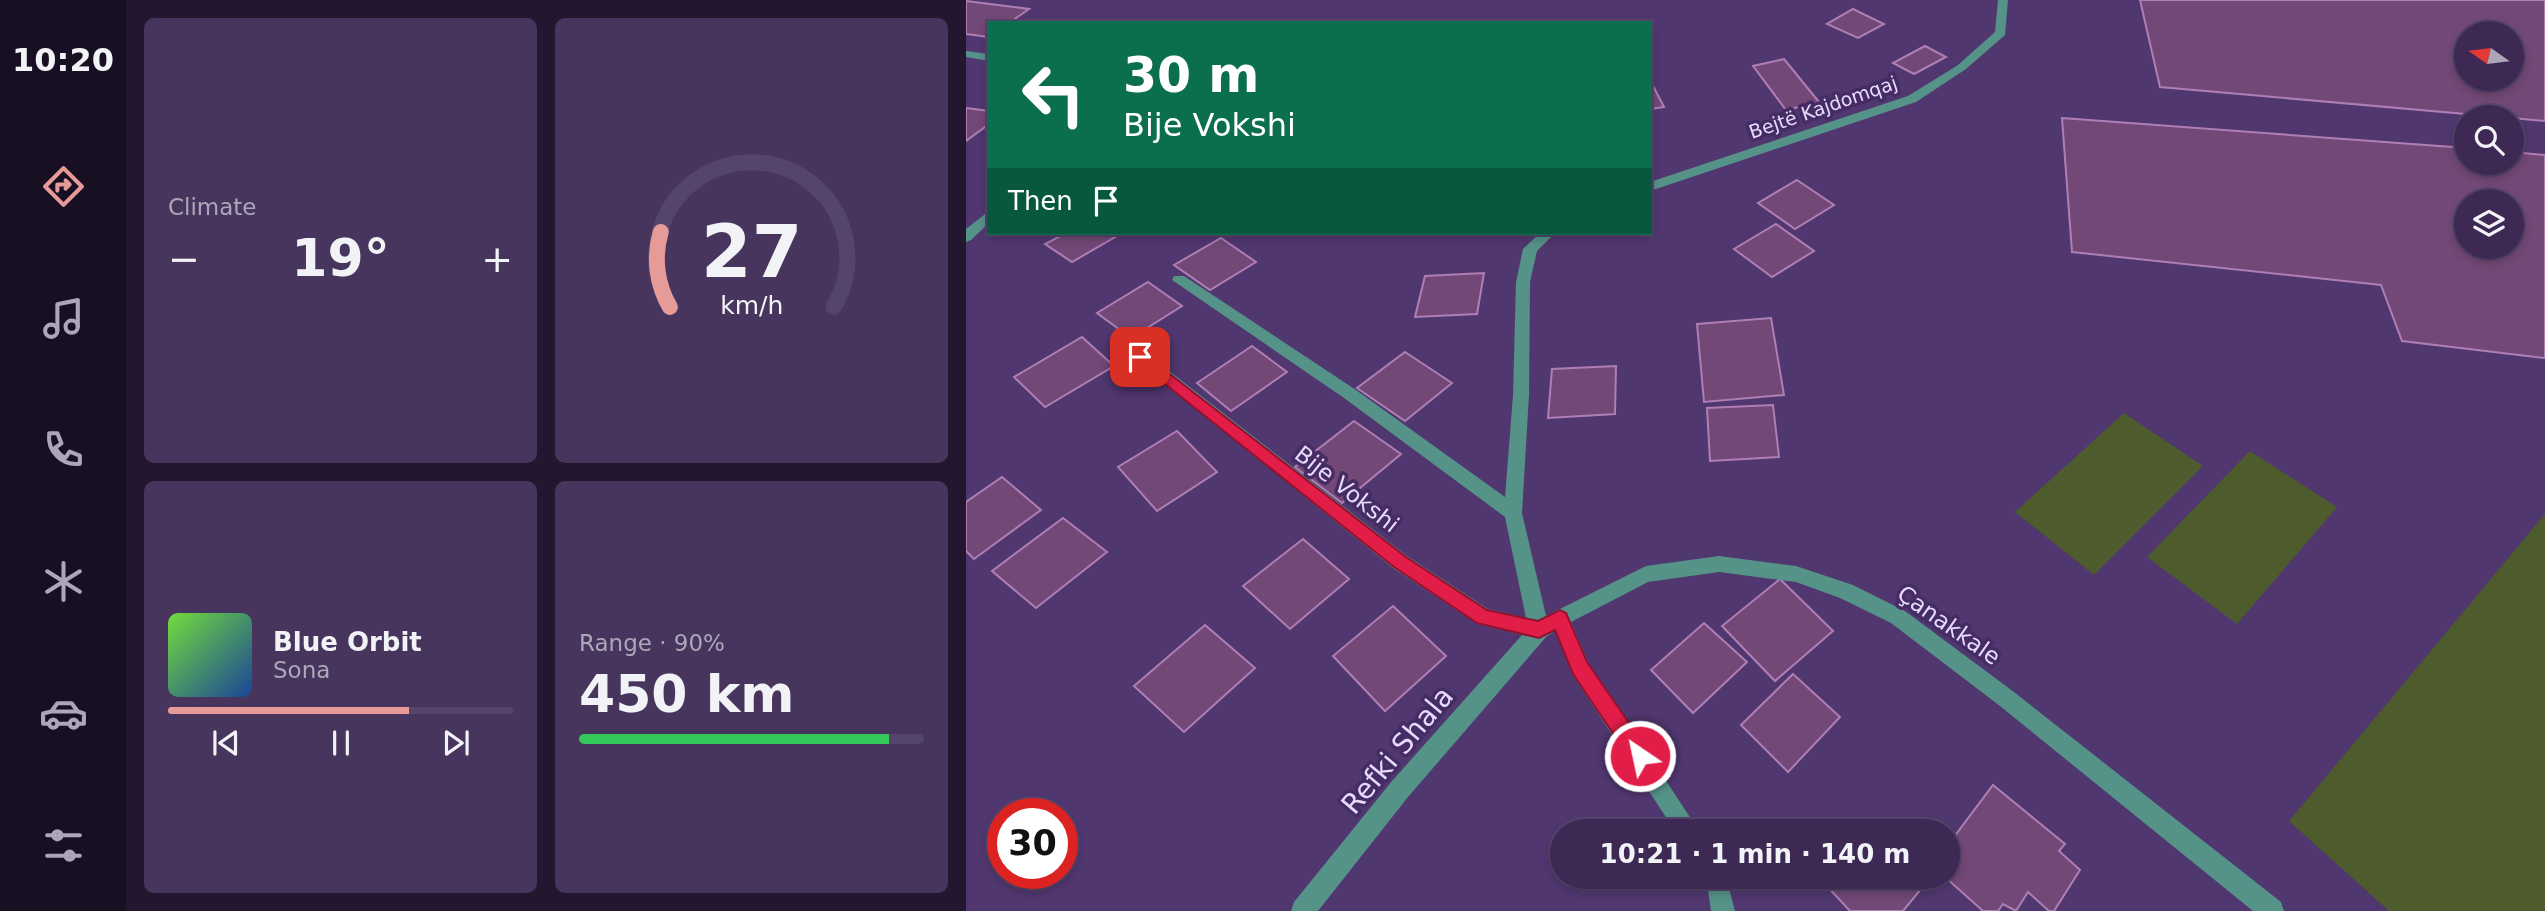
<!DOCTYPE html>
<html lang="en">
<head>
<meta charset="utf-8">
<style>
	body { margin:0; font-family:"DejaVu Sans",sans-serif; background:#48355e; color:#f1f3f6; height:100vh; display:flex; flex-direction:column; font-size:26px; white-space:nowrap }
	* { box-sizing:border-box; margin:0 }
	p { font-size:23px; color:#ada6b8 }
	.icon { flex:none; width:38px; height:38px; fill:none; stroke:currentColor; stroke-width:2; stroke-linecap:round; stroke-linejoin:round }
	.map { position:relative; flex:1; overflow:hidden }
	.sheet { display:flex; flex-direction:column; gap:18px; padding:18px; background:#22172e; width:840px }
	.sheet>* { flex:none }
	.hud { position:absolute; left:21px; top:21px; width:665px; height:214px; border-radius:0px; box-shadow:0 4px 10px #0003,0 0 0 2px #56456b; background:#0b6e4f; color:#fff; overflow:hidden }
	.needle { width:46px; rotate:284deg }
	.fabs { position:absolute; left:1488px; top:21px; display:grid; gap:14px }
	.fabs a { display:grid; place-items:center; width:70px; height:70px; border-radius:50%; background:#3d2954; box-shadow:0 4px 10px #0003,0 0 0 2px #56456b; font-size:35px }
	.speed { position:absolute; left:21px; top:798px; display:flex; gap:14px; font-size:35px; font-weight:700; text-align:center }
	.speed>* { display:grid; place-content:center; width:91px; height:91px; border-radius:50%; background:#3d2954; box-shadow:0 4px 10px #0003,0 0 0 2px #56456b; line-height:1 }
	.speed .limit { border:10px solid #d22; background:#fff; color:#111 }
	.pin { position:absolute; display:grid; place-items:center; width:60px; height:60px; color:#fff; margin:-30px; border-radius:14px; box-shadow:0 4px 10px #0006 }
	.me { position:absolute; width:77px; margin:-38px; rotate:326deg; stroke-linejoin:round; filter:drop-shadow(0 0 5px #0008) }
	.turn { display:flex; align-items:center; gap:24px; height:147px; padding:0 21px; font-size:32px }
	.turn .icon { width:91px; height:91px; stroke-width:2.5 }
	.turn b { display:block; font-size:49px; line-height:60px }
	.then { display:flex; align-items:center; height:66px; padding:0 21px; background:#0003; gap:14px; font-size:26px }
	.big { font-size:52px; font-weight:700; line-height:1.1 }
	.sheet .card { flex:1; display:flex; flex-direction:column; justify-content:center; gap:10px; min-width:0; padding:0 24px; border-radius:10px; background:#48355e }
	.sheet .dial { align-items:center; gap:0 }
	.dial svg { height:182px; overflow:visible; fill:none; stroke:#56456b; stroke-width:7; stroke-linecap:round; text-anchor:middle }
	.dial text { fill:#f1f3f6; stroke:none }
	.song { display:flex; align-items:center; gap:21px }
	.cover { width:84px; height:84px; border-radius:10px; background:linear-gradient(135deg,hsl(100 70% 55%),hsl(220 70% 35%)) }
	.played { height:7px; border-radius:4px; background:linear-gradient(90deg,#e69b98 70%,#56456b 70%) }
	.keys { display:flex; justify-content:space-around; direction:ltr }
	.heat { display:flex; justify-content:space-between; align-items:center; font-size:38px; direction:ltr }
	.charge { height:10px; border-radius:5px; background:linear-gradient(90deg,#34c759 90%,#56456b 0) }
	.sheet .tiles { flex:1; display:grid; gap:18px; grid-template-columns:repeat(2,1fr) }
	.trip { position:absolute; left:584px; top:819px; width:410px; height:70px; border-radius:35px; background:#3d2954; box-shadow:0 4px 10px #0003,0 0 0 2px #56456b; font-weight:700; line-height:70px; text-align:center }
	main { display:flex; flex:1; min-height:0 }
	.tab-bar { display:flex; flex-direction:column; width:126px; justify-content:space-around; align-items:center; background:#181022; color:#ada6b8 }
	.tab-bar .icon { width:49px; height:49px }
	.tab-bar .current { color:#e69b98 }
	.tab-bar b { font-size:32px; color:#f1f3f6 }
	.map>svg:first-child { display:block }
	.green { fill:#4d5b2d }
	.building { fill:#714876; stroke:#af7eb5; stroke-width:2; fill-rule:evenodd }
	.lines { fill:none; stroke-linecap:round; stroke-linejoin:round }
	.minor { fill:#559288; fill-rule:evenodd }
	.route { fill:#e11d48; stroke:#92132f; stroke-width:2 }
	.labels { text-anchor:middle; stroke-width:7; stroke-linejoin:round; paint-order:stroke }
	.far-street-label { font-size:19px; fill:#e8dafd; stroke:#462c64 }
	.street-label { font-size:23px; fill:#e8dafd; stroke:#462c64 }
	.near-street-label { font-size:28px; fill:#e8dafd; stroke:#462c64 }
</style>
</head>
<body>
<main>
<nav class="tab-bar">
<b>10:20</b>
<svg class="icon current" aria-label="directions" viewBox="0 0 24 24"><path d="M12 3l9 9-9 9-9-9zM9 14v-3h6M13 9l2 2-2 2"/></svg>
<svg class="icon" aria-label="music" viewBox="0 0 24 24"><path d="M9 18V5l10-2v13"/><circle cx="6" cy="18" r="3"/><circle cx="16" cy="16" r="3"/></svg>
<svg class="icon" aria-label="phone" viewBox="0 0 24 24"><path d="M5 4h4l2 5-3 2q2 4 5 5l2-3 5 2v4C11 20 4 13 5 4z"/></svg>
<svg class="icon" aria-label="climate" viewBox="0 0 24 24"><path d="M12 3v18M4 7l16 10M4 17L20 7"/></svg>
<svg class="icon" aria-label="car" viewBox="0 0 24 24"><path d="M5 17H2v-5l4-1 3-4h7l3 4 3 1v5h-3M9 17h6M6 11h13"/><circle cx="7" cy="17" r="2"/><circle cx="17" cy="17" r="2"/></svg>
<svg class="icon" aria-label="filters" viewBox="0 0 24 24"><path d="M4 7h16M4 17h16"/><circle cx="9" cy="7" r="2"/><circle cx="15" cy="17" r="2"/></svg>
</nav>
<section class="sheet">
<div class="tiles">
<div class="card"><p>Climate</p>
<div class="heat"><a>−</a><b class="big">19°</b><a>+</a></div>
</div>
<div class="card dial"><svg viewBox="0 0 100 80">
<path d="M14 69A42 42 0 1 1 86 69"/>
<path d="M14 69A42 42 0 0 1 10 36" stroke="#e69b98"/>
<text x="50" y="56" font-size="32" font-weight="700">27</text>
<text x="50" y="72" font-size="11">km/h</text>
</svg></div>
<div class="card">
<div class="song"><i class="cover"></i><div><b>Blue Orbit</b><p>Sona</p></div></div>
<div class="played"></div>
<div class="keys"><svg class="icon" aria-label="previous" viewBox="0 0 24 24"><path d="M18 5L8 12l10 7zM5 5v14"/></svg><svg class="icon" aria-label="pause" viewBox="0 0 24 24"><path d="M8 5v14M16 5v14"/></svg><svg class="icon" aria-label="next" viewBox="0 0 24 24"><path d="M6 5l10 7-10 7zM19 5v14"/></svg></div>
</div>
<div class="card"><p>Range · 90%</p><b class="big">450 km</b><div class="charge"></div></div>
</div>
</section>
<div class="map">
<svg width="1579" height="911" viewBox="0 0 1579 911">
	<rect width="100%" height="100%" fill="#513770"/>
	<g class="green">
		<polygon points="1158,413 1237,466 1128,575 1049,512"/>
		<polygon points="1284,451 1371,507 1271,624 1181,557"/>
		<polygon points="1579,514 1579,911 1423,911 1323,821"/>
	</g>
	<g class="building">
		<path d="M1174 0H1579V121L1194 87ZM1500 33H1545V79H1500Z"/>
		<polygon points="0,1 63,9 43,23 23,23 23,37 0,34"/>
		<polygon points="887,9 918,24 892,38 861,24"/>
		<polygon points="959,46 980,57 948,74 927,63"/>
		<polygon points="818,59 853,102 820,110 787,66"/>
		<polygon points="684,80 698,107 684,109"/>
		<polygon points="0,108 23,111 23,124 0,141"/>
		<path d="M1096 118 1500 148V163H1545V152L1579 155V358L1436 341 1415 285 1106 252ZM1500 201H1545V247H1500Z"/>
		<polygon points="831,180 868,205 829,229 792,203"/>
		<polygon points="810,224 848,251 806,277 768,249"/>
		<polygon points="100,233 146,233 151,236 106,262 79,244"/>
		<polygon points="255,238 290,262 244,290 208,265"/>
		<polygon points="518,273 511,314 449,317 459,276"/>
		<polygon points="182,282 216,306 165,338 131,313"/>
		<polygon points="805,318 818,395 738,402 731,324"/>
		<polygon points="116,337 148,366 79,407 48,377"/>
		<polygon points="286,346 321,372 265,411 231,383"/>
		<polygon points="439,352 486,383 439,421 391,388"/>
		<polygon points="650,366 649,414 582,418 586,369"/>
		<polygon points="807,405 813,457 744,461 741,408"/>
		<polygon points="388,421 435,454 376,503 329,467"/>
		<polygon points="211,431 251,472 191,511 152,467"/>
		<polygon points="36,477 75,510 8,559 0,551 0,502"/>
		<polygon points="97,518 141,552 70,608 26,571"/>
		<polygon points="337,539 383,579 324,629 277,586"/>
		<polygon points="814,579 867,631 809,681 756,626"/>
		<polygon points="427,606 480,656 419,711 367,656"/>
		<polygon points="738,623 781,662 727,713 685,670"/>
		<polygon points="239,625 289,668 218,732 168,686"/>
		<polygon points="827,674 874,717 822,772 775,725"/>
		<polygon points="1027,785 1099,844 1093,851 1114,870 1088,911 1083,911 1062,892 1050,911 1037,904 1032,911 1017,911 979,877 982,877 982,845"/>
		<polygon points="864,877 965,877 937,911 884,911 858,883"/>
	</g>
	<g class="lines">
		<g class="minor">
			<polygon points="1032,0 1042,0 1039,35 1000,69 950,102 684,191 684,182 942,96 992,65 1029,32"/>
			<polygon points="0,51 23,54 23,61 0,57"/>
			<polygon points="23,211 23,223 5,240 0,242 0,229"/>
			<polygon points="574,233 589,233 571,251 564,282 563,395 556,513 580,616 680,566 753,556 830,566 887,585 939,611 1048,692 1315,902 1318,911 1287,911 1034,706 925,623 874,598 830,582 753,572 682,582 605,622 622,662 733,831 709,831 607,675 589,631 580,637 442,797 352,911 325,911 328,902 426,781 556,635 510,623 427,568 166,357 168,353 180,353 441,556 522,609 560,618 539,517 378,398 206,280 208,276 218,276 390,390 539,497 547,395 550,282 557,249"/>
			<polygon points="735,877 760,877 769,911 745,911 742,890"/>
		</g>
	</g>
	<polygon class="route" points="174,351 440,557 521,610 572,621 594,610 600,613 621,662 681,749 684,756 681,763 674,766 667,763 607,674 589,630 573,638 511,623 428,567 169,360 167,357"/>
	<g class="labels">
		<g class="far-street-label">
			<text transform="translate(857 107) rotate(-19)" y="7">Bejtë Kajdomqaj</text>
		</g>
		<g class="street-label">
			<text transform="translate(381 489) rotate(38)" y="8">Bije Vokshi</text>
			<text transform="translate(983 625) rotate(35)" y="8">Çanakkale</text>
		</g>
		<g class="near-street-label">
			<text transform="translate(431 750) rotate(-50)" y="10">Refki Shala</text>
		</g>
	</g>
</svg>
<div class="fabs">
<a><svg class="needle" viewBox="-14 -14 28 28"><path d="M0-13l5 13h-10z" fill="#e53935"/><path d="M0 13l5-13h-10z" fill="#ada6b8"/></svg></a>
<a><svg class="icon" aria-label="search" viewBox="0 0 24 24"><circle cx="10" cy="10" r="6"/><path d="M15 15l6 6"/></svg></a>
<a><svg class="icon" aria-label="layers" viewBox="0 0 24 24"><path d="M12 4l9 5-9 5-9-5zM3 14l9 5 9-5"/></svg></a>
</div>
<div class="speed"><div class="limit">30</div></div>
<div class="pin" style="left:174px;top:357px;background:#d93025"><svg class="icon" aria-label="arrive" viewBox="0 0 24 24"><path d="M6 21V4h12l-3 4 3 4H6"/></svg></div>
<svg class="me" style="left:674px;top:756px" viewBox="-20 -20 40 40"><circle r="17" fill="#e11d48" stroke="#fff" stroke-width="3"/><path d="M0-11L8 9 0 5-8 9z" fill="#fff"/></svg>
<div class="trip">10:21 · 1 min · 140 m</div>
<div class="hud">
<div class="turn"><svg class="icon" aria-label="left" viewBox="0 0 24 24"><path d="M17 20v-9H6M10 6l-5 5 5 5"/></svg><div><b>30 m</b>Bije Vokshi</div></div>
<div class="then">Then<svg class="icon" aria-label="arrive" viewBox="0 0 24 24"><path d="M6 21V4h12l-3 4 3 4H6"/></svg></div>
</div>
</div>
</main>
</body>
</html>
